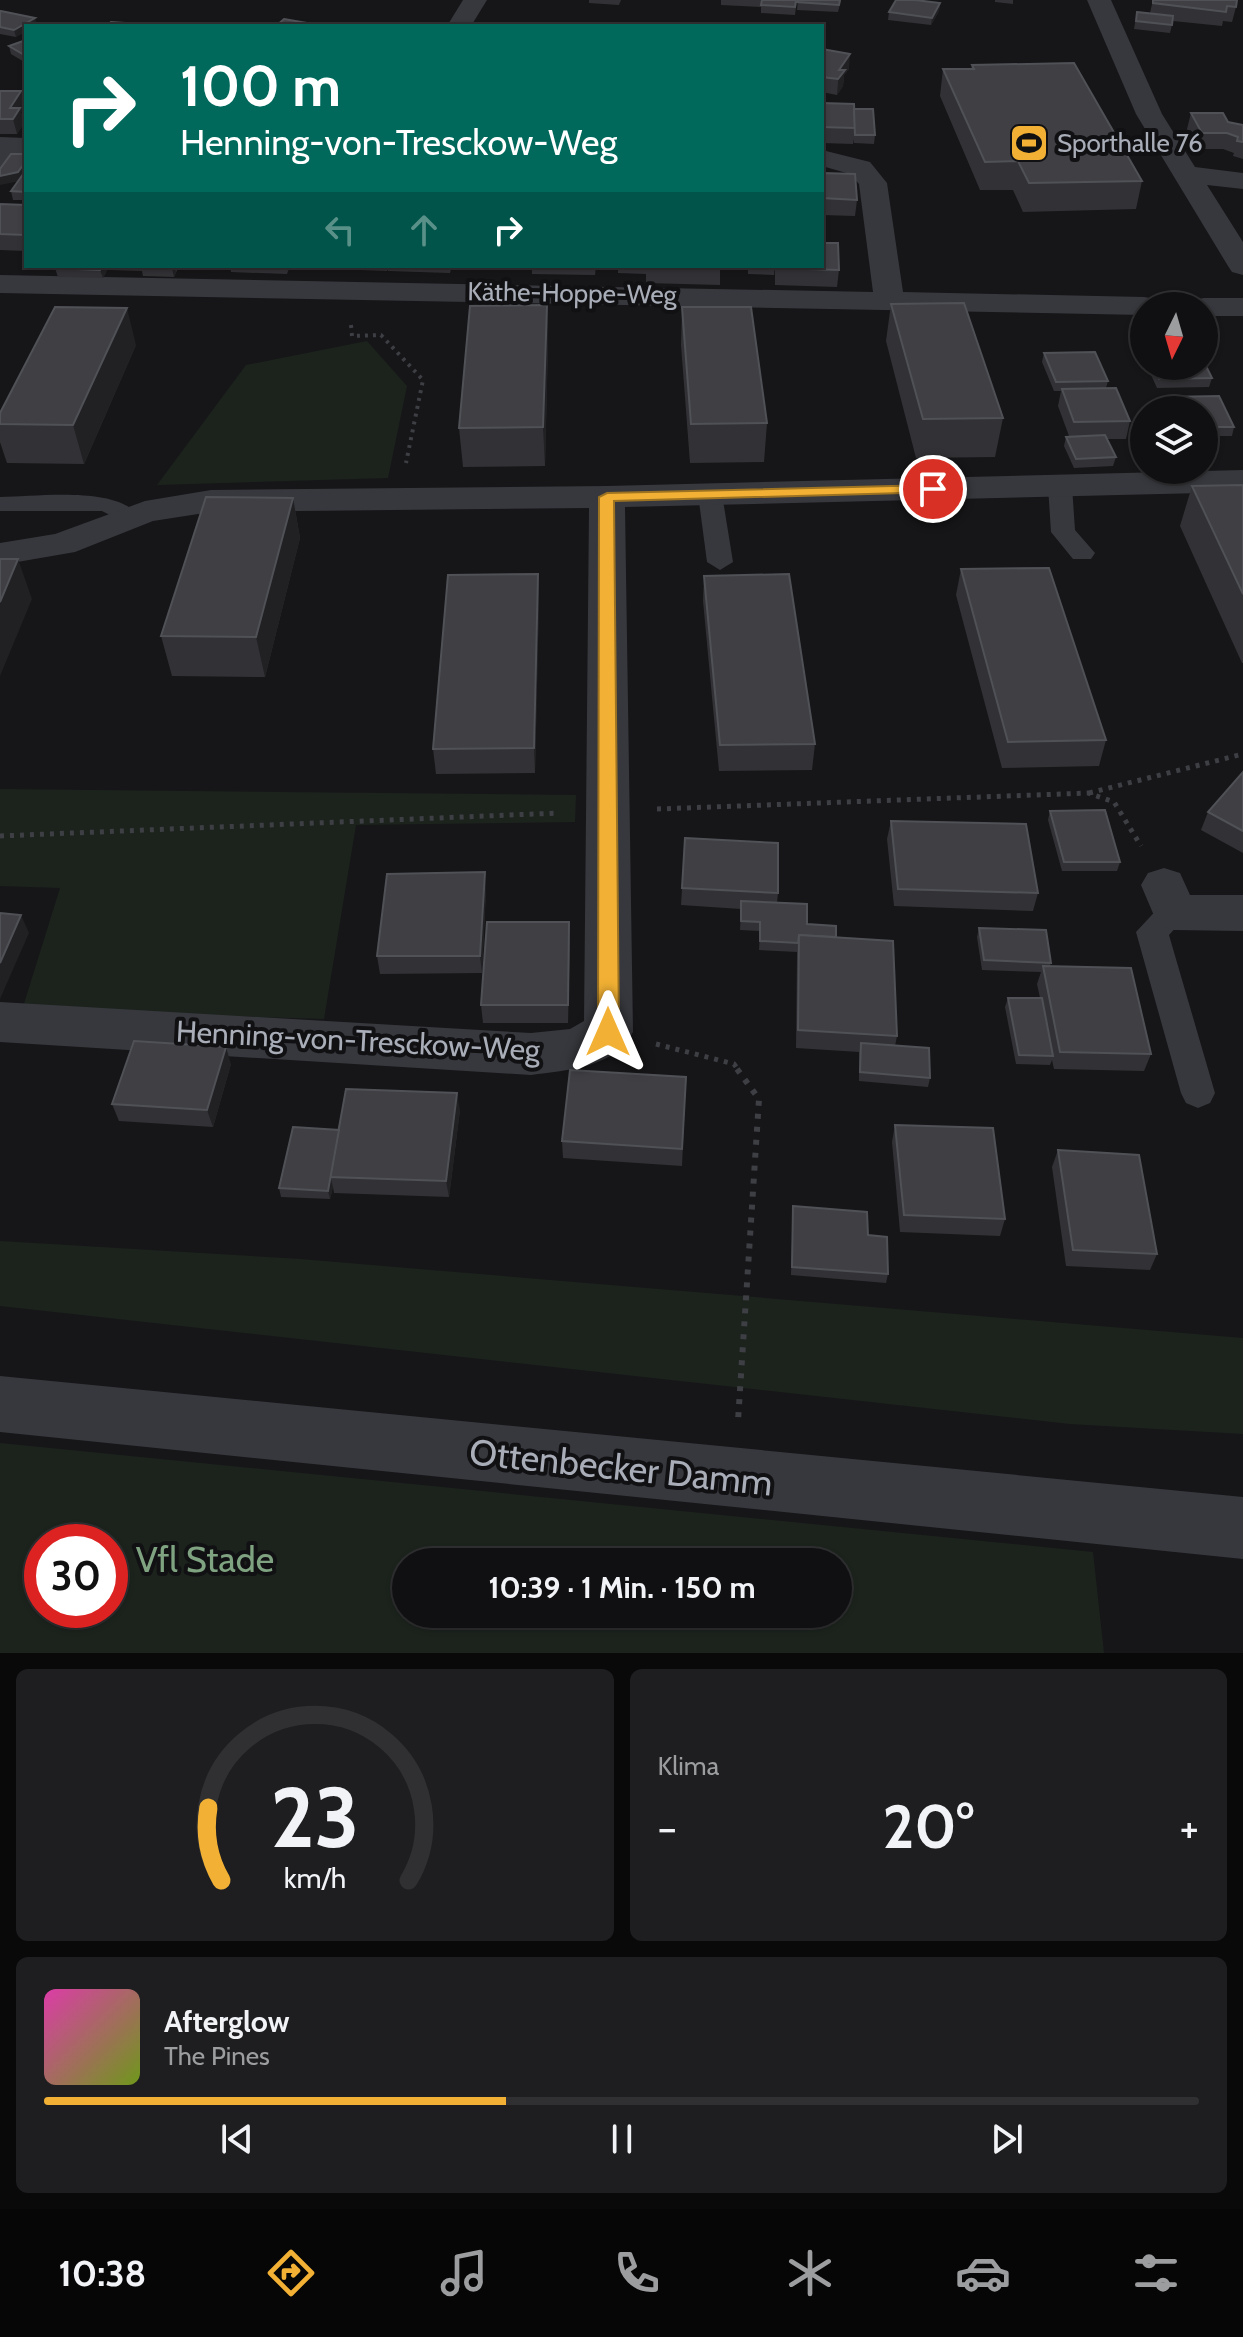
<!DOCTYPE html>
<html lang="de">
<head>
<meta charset="utf-8">
<style>
	body { margin:0; font-family:Cabin,sans-serif; background:#1e1e20; color:#f1f3f6; height:100vh; display:flex; flex-direction:column; font-size:30px; white-space:nowrap }
	* { box-sizing:border-box; margin:0 }
	p { font-size:26px; color:#9c9d9f }
	.icon { flex:none; width:44px; height:44px; fill:none; stroke:currentColor; stroke-width:2; stroke-linecap:round; stroke-linejoin:round }
	.map { position:relative; height:1653px; overflow:hidden }
	.sheet { display:flex; flex-direction:column; gap:16px; padding:16px; background:#09090a; flex:1 }
	.sheet>* { flex:none }
	.hud { position:absolute; left:24px; top:24px; width:800px; height:244px; border-radius:0px; box-shadow:0 2px 6px #0004,0 0 0 2px #303032; background:#00695c; color:#fff; overflow:hidden }
	.needle { width:52px; rotate:185deg }
	.buttons { position:absolute; left:1130px; top:292px; display:grid; gap:16px }
	.buttons a { display:grid; place-items:center; width:88px; height:88px; border-radius:50%; background:#101012; box-shadow:0 2px 6px #0004,0 0 0 2px #303032; font-size:40px }
	.speed { position:absolute; left:24px; top:1524px; display:flex; gap:16px; font-size:40px; font-weight:700; text-align:center }
	.speed>* { display:grid; place-content:center; width:104px; height:104px; border-radius:50%; background:#101012; box-shadow:0 2px 6px #0004,0 0 0 2px #303032; line-height:1 }
	.speed .limit { border:12px solid #d22; background:#fff; color:#111 }
	.pin { position:absolute; display:grid; place-items:center; width:68px; height:68px; color:#fff; margin:-34px; border:4px solid #fff; border-radius:50%; box-shadow:0 2px 8px #0007 }
	.me { position:absolute; width:88px; margin:-44px; rotate:0deg; stroke-linejoin:round; filter:drop-shadow(0 0 6px #0008) }
	.turn { display:flex; align-items:center; gap:28px; height:168px; padding:0 24px; font-size:36px }
	.turn .icon { width:104px; height:104px; stroke-width:2.5 }
	.turn b { display:block; font-size:56px; line-height:68px }
	.lanes { display:flex; align-items:center; height:76px; padding:0 24px; background:#0003; justify-content:center; gap:40px; direction:ltr }
	.lanes .off { opacity:.35 }
	.big { font-size:60px; font-weight:700; line-height:1.1 }
	.sheet .card { flex:1; display:flex; flex-direction:column; justify-content:center; gap:12px; min-width:0; padding:0 28px; border-radius:12px; background:#1e1e20 }
	.sheet .dial { align-items:center; gap:0 }
	.dial svg { height:208px; overflow:visible; fill:none; stroke:#303032; stroke-width:7; stroke-linecap:round; text-anchor:middle }
	.dial text { fill:#f1f3f6; stroke:none }
	.song { display:flex; align-items:center; gap:24px }
	.cover { width:96px; height:96px; border-radius:12px; background:linear-gradient(135deg,hsl(320 70% 55%),hsl(80 70% 35%)) }
	.played { height:8px; border-radius:4px; background:linear-gradient(90deg,#f2b134 40%,#303032 40%) }
	.keys { display:flex; justify-content:space-around; direction:ltr }
	.heat { display:flex; justify-content:space-between; align-items:center; font-size:44px; direction:ltr }
	.sheet .tiles { flex:1; display:grid; gap:16px; grid-template-columns:1fr 1fr }
	.card:last-child { grid-column:span 2 }
	.trip { position:absolute; left:392px; top:1548px; width:460px; height:80px; border-radius:40px; background:#101012; box-shadow:0 2px 6px #0004,0 0 0 2px #303032; font-weight:700; line-height:80px; text-align:center }
	.tabs { display:flex; height:128px; justify-content:space-around; align-items:center; background:#060607; color:#9c9d9f }
	.tabs .icon { width:56px; height:56px }
	.tabs .selected { color:#f2b134 }
	.tabs b { font-size:36px; color:#f1f3f6 }
	.map>svg:first-child { display:block }
	.green { fill:#1c231d; fill-rule:evenodd }
	.lines { fill:none; stroke-linecap:round; stroke-linejoin:round }
	.path-far2 { stroke:#3d3f44; stroke-width:4; stroke-dasharray:3 5; stroke-linecap:butt }
	.path-far1 { stroke:#3d3f44; stroke-width:5; stroke-dasharray:4 6; stroke-linecap:butt }
	.path { stroke:#3d3f44; stroke-width:6; stroke-dasharray:5 8; stroke-linecap:butt }
	.lane { fill:#37383d; fill-rule:evenodd }
	.street { fill:#37383d; fill-rule:evenodd }
	.wall { fill:#323236 }
	.shaded-wall { fill:#212124 }
	.building { fill:#3f3f44; stroke:#4f5156; stroke-width:2 }
	.route { fill:#f2b134; stroke:#9d7322; stroke-width:2 }
	.labels { text-anchor:middle; stroke-width:8; stroke-linejoin:round; paint-order:stroke }
	.far-poi-label { font-size:26px; fill:#a8adb8; stroke:#111113; text-anchor:start }
	.far-street-label { font-size:26px; fill:#a8adb8; stroke:#111113 }
	.street-label { font-size:30px; fill:#a8adb8; stroke:#111113 }
	.near-street-label { font-size:36px; fill:#a8adb8; stroke:#111113 }
	.near-park-label { font-size:36px; fill:#7fa381; stroke:#111113 }
</style>
</head>
<body>
<div class="map">
<svg width="1243" height="1653" viewBox="0 0 1243 1653">
	<rect width="100%" height="100%" fill="#161618"/>
	<g class="green">
		<polygon points="367,341 407,386 388,478 157,485 246,365"/>
		<polygon points="0,789 576,795 575,822 356,825 324,1019 22,1010 60,888 0,886"/>
		<polygon points="0,1241 300,1259 1243,1338 1243,1434 1070,1424 0,1306"/>
		<path d="M0 1443 1093 1552 1104 1653H0ZM42 1542H110V1610H42ZM406 1562H838V1614H406Z"/>
	</g>
	<g class="lines">
		<polyline class="path-far2" points="351,325 352,336 381,335 423,380 406,463"/>
		<g class="path-far1">
			<polyline points="1089,793 1243,754"/>
			<polyline points="657,809 1088,793 1114,802 1141,846"/>
			<polyline points="0,836 559,813"/>
			<polyline points="656,1044 734,1064 739,1071"/>
		</g>
		<polyline class="path" points="737,1069 759,1099 738,1421"/>
		<g class="lane">
			<polygon points="12,140 21,145 7,166 0,168 0,149"/>
			<polygon points="1060,479 1072,486 1075,530 1095,553 1091,559 1073,559 1051,532 1048,486"/>
			<polygon points="710,487 722,494 733,562 720,570 707,562 698,494"/>
			<path d="M0 497C38 497 118 485 141 518L129 525 102 511H0Z"/>
			<polygon points="1174,900 1185,903 1190,912 1169,935 1215,1093 1210,1103 1198,1108 1186,1103 1181,1093 1136,932 1163,903"/>
		</g>
		<g class="street">
			<polygon points="463,0 487,0 471,26 447,26"/>
			<polygon points="1087,0 1111,0 1162,114 1195,167 1243,173 1243,189 1207,185 1243,242 1243,275 1232,272 1228,266 1136,114"/>
			<polygon points="0,137 26,138 26,154 0,153"/>
			<polygon points="822,150 870,162 887,183 903,292 1144,297 1155,299 1159,306 1144,306 1144,315 0,293 0,275 873,292 859,184 850,174 822,166"/>
			<polygon points="1204,298 1243,298 1243,316 1204,316 1204,306 1189,306 1193,300"/>
			<path d="M1243 470V492L625 507 633 1032C615 1068 567 1070 531 1075L0 1042V1002L531 1033 570 1029 584 1021 589 508 211 512 153 521 75 552 0 565V543L55 534 145 501 211 490 607 486Z"/>
			<polygon points="1164,868 1180,873 1190,895 1243,895 1243,931 1174,930 1158,925 1141,885 1148,873"/>
			<polygon points="0,1376 1243,1497 1243,1559 0,1432"/>
		</g>
	</g>
	<g class="wall">
		<polygon points="589,0 621,0 619,5 589,3"/>
		<polygon points="721,0 797,0 795,15 761,13 761,7 721,5"/>
		<polygon points="798,0 841,0 838,12 797,10"/>
		<polygon points="995,0 1013,0 1013,4 995,2"/>
		<polygon points="1153,0 1236,7 1232,22 1223,21 1222,26 1173,21 1170,33 1134,29 1137,12 1150,13"/>
		<polygon points="940,3 939,11 931,25 888,20 889,12"/>
		<polygon points="0,11 37,25 26,26 16,37 0,34"/>
		<polygon points="26,40 26,63 11,54 9,46"/>
		<polygon points="822,49 849,69 844,75 843,86 837,95 822,92"/>
		<polygon points="972,65 1142,181 1136,209 1023,212 1013,190 980,190 940,96 943,69 971,69"/>
		<polygon points="0,91 21,91 25,106 21,112 24,123 17,134 0,134"/>
		<polygon points="822,103 854,110 875,135 874,144 854,143 854,139 853,144 822,143"/>
		<polygon points="1191,113 1243,125 1243,159 1233,156 1234,153 1223,149 1198,149 1187,129"/>
		<polygon points="26,154 26,200 13,200 11,191 18,181"/>
		<polygon points="822,173 857,200 855,216 822,215"/>
		<polygon points="0,204 26,205 26,251 0,250"/>
		<polygon points="56,266 179,266 174,277 143,276 142,271 109,270 108,268 103,278 58,277 55,268"/>
		<polygon points="230,266 290,266 287,274 231,272"/>
		<polygon points="294,266 327,266 326,270 294,268"/>
		<polygon points="359,266 452,266 450,273 388,271 388,269 387,271 359,270"/>
		<polygon points="532,266 596,266 595,275 532,274"/>
		<polygon points="618,266 720,266 720,285 646,283 646,271 646,274 618,273"/>
		<polygon points="748,266 775,266 774,275 748,274"/>
		<polygon points="775,266 822,266 839,270 837,287 775,285"/>
		<polygon points="891,304 1003,418 995,457 916,458 886,341"/>
		<polygon points="547,305 548,343 545,466 463,467 459,428"/>
		<polygon points="682,307 767,423 764,462 690,463 681,345"/>
		<polygon points="136,345 84,464 7,463 0,442 0,413"/>
		<polygon points="1044,353 1108,381 1106,388 1130,421 1126,439 1107,439 1116,457 1113,466 1074,468 1064,446 1066,437 1069,436 1058,406 1061,391 1054,391 1042,362"/>
		<polygon points="1147,366 1204,366 1212,378 1209,387 1157,388"/>
		<polygon points="1219,396 1234,427 1232,436 1204,436 1204,410 1167,410 1165,406 1168,397"/>
		<polygon points="1243,485 1243,663 1242,663 1180,526 1192,486"/>
		<polygon points="293,498 300,538 265,677 172,676 161,636"/>
		<polygon points="961,569 1106,740 1099,766 1002,768 956,595"/>
		<polygon points="538,574 539,599 535,773 436,774 433,749"/>
		<polygon points="704,576 815,744 812,770 719,771 703,601"/>
		<polygon points="1243,772 1243,853 1201,830 1208,812"/>
		<polygon points="1050,811 1120,862 1117,871 1062,871 1048,820"/>
		<polygon points="891,821 1038,893 1033,911 894,906 887,839"/>
		<polygon points="685,838 778,893 777,903 807,924 836,937 897,1036 895,1046 930,1078 928,1087 859,1081 859,1052 796,1048 797,952 759,950 760,931 740,930 741,909 681,905"/>
		<polygon points="486,890 482,973 380,974 377,956"/>
		<polygon points="979,928 1051,963 1050,966 1151,1054 1144,1071 1054,1069 1052,1060 1050,1065 1016,1064 1005,1007 1008,998 1040,998 1037,984 1041,972 982,970 977,937"/>
		<polygon points="570,940 568,1023 483,1023 481,1005"/>
		<polygon points="231,1064 213,1127 119,1121 112,1104"/>
		<polygon points="686,1077 682,1166 563,1158 562,1141"/>
		<polygon points="460,1110 449,1197 334,1193 333,1187 330,1199 281,1197 279,1188 339,1130"/>
		<polygon points="895,1125 1005,1219 1000,1236 900,1232 892,1142"/>
		<polygon points="1058,1150 1157,1254 1150,1270 1066,1266 1052,1167"/>
		<polygon points="793,1206 868,1235 888,1274 886,1283 791,1275"/>
	</g>
	<g class="shaded-wall">
		<polygon points="940,3 939,11 931,25 932,18"/>
		<polygon points="35,18 37,25 26,26 26,32 16,37 14,30"/>
		<polygon points="850,54 849,69 844,75 843,86 837,95 839,70"/>
		<polygon points="21,91 25,106 21,112 24,123 17,134 10,108"/>
		<polygon points="26,161 26,172 20,181 0,185 0,176"/>
		<polygon points="102,266 108,266 108,268 103,278 100,270"/>
		<polygon points="173,266 174,266 176,272 174,277 172,268"/>
		<polygon points="547,305 548,343 545,466 543,427"/>
		<polygon points="127,308 136,345 84,464 73,425"/>
		<polygon points="293,498 300,538 265,677 256,637"/>
		<polygon points="18,559 32,599 0,676 0,602"/>
		<polygon points="538,574 539,599 535,773 534,748"/>
		<polygon points="485,872 486,890 482,973 480,956"/>
		<polygon points="21,915 29,933 0,999 0,963"/>
		<polygon points="569,922 570,940 568,1023 568,1005"/>
		<polygon points="226,1047 231,1064 213,1127 207,1110"/>
		<polygon points="457,1093 460,1110 449,1197 446,1181"/>
		<polygon points="331,1179 333,1187 330,1199 328,1191"/>
	</g>
	<g class="building">
		<polygon points="762,0 796,0 795,7 761,5"/>
		<polygon points="798,0 840,0 839,5 797,2"/>
		<polygon points="896,0 915,0 940,3 932,18 889,12"/>
		<polygon points="1153,0 1237,0 1236,7 1227,6 1226,12 1153,3"/>
		<polygon points="0,11 1,11 35,18 14,30 0,27"/>
		<polygon points="1137,12 1173,16 1172,25 1136,21"/>
		<polygon points="284,19 313,24 310,26 276,26"/>
		<polygon points="111,22 141,24 139,26 109,24"/>
		<polygon points="107,24 146,26 105,26"/>
		<polygon points="26,40 26,56 9,46"/>
		<polygon points="822,49 850,54 839,70 845,70 838,79 822,77"/>
		<polygon points="1074,63 1142,181 1029,183 1018,161 985,162 943,69 974,69 972,65"/>
		<polygon points="0,91 21,91 10,108 20,108 13,119 0,119"/>
		<polygon points="822,103 854,104 855,128 822,127"/>
		<polygon points="854,109 873,109 875,135 855,135"/>
		<polygon points="1191,113 1223,113 1228,122 1243,125 1243,142 1237,141 1238,137 1227,133 1202,133"/>
		<polygon points="11,154 26,154 26,161 18,172 0,176 0,169"/>
		<polygon points="26,170 26,192 11,191"/>
		<polygon points="822,173 855,174 857,200 822,198"/>
		<polygon points="0,204 26,205 26,235 0,234"/>
		<polygon points="822,243 838,243 839,270 777,268 777,266 822,266"/>
		<polygon points="56,266 102,266 100,270 55,268"/>
		<polygon points="142,266 173,266 172,268 141,267"/>
		<polygon points="646,266 720,266 720,268"/>
		<polygon points="964,303 1003,418 923,419 891,304"/>
		<polygon points="547,305 543,427 459,428 470,306"/>
		<polygon points="55,307 127,308 73,425 0,424 0,413"/>
		<polygon points="682,307 751,307 767,423 691,424"/>
		<polygon points="1095,352 1108,381 1056,382 1044,353"/>
		<polygon points="1204,362 1212,378 1159,379 1153,366 1204,366"/>
		<polygon points="1116,388 1130,421 1074,422 1062,389"/>
		<polygon points="1219,396 1234,427 1204,427 1204,410 1174,410 1168,397"/>
		<polygon points="1105,435 1116,457 1076,459 1066,437"/>
		<polygon points="1243,485 1243,594 1192,486"/>
		<polygon points="206,497 293,498 256,637 161,636"/>
		<polygon points="0,559 18,559 0,602"/>
		<polygon points="1049,568 1106,740 1008,742 961,569"/>
		<polygon points="538,574 534,748 433,749 448,575"/>
		<polygon points="789,574 815,744 720,745 704,576"/>
		<polygon points="1243,772 1243,831 1208,812"/>
		<polygon points="1105,810 1120,862 1064,862 1050,811"/>
		<polygon points="891,821 1026,824 1038,893 898,889"/>
		<polygon points="685,838 778,843 778,893 682,888"/>
		<polygon points="485,872 480,956 377,956 387,874"/>
		<polygon points="741,901 807,904 807,924 836,926 836,937 799,935 798,943 760,941 760,922 741,921"/>
		<polygon points="0,913 21,915 0,963"/>
		<polygon points="487,922 569,922 568,1005 481,1005"/>
		<polygon points="979,928 1046,930 1051,963 984,960"/>
		<polygon points="799,935 893,941 897,1036 798,1030"/>
		<polygon points="1043,966 1131,968 1151,1054 1060,1052"/>
		<polygon points="1008,998 1042,998 1053,1056 1019,1055"/>
		<polygon points="134,1041 226,1047 207,1110 112,1104"/>
		<polygon points="861,1043 929,1048 930,1078 860,1072"/>
		<polygon points="570,1070 686,1077 682,1149 562,1141"/>
		<polygon points="346,1089 457,1093 446,1181 330,1177"/>
		<polygon points="895,1125 993,1128 1005,1219 904,1215"/>
		<polygon points="293,1127 339,1130 328,1191 279,1188"/>
		<polygon points="1058,1150 1139,1155 1157,1254 1073,1250"/>
		<polygon points="793,1206 867,1212 868,1235 887,1237 888,1274 792,1267"/>
	</g>
	<polygon class="route" points="933,485 938,486 938,492 614,501 619,1032 616,1038 601,1038 598,1032 599,497 607,493"/>
	<defs>
		<g id="stadium-square" transform="scale(2)"><rect x="-9" y="-9" width="18" height="18" rx="4" fill="#f2b134" stroke="#111113"/><path d="M0-5a6.5 5 0 1 0 0 10a6.5 5 0 1 0 0-10ZM-3.5-1.8h7v3.6h-7Z" fill="#111"/></g>
	</defs>
	<g fill-rule="evenodd">
		<use href="#stadium-square" x="1029" y="143"/>
	</g>
	<g class="labels">
		<g class="far-poi-label">
			<text x="1057" y="152">Sporthalle 76</text>
		</g>
		<g class="far-street-label">
			<text transform="translate(572 293) rotate(1)" y="9">Käthe-Hoppe-Weg</text>
		</g>
		<g class="street-label">
			<text transform="translate(358 1041) rotate(3)" y="10">Henning-von-Tresckow-Weg</text>
		</g>
		<g class="near-street-label">
			<text transform="translate(621 1467) rotate(6)" y="13">Ottenbecker Damm</text>
		</g>
		<g class="near-park-label">
			<text x="205" y="1572">Vfl Stade</text>
		</g>
	</g>
</svg>
<div class="buttons">
<a><svg class="needle" viewBox="-14 -14 28 28"><path d="M0-13l5 13h-10z" fill="#e53935"/><path d="M0 13l5-13h-10z" fill="#9c9d9f"/></svg></a>
<a><svg class="icon" aria-label="layers" viewBox="0 0 24 24"><path d="M12 4l9 5-9 5-9-5zM3 14l9 5 9-5"/></svg></a>
</div>
<div class="speed"><div class="limit">30</div></div>
<div class="pin" style="left:933px;top:489px;background:#d93025"><svg class="icon" aria-label="arrive" viewBox="0 0 24 24"><path d="M6 21V4h12l-3 4 3 4H6"/></svg></div>
<svg class="me" style="left:608px;top:1032px" viewBox="-20 -20 40 40"><path d="M0-17L14 15 0 8-14 15z" fill="#f2b134" stroke="#fff" stroke-width="4"/></svg>
<div class="trip">10:39 · 1 Min. · 150 m</div>
<div class="hud">
<div class="turn"><svg class="icon" aria-label="right" viewBox="0 0 24 24"><path d="M7 20v-9h11M14 6l5 5-5 5"/></svg><div><b>100 m</b>Henning-von-Tresckow-Weg</div></div>
<div class="lanes"><svg class="icon off" aria-label="left" viewBox="0 0 24 24"><path d="M17 20v-9H6M10 6l-5 5 5 5"/></svg><svg class="icon off" aria-label="ahead" viewBox="0 0 24 24"><path d="M12 20V5M6 11l6-6 6 6"/></svg><svg class="icon" aria-label="right" viewBox="0 0 24 24"><path d="M7 20v-9h11M14 6l5 5-5 5"/></svg></div>
</div>
</div>
<section class="sheet">
<div class="tiles">
<div class="card dial"><svg viewBox="0 0 100 80">
<path d="M14 69A42 42 0 1 1 86 69"/>
<path d="M14 69A42 42 0 0 1 9 41" stroke="#f2b134"/>
<text x="50" y="56" font-size="32" font-weight="700">23</text>
<text x="50" y="72" font-size="11">km/h</text>
</svg></div>
<div class="card"><p>Klima</p>
<div class="heat"><a>−</a><b class="big">20°</b><a>+</a></div>
</div>
<div class="card">
<div class="song"><i class="cover"></i><div><b>Afterglow</b><p>The Pines</p></div></div>
<div class="played"></div>
<div class="keys"><svg class="icon" aria-label="previous" viewBox="0 0 24 24"><path d="M18 5L8 12l10 7zM5 5v14"/></svg><svg class="icon" aria-label="pause" viewBox="0 0 24 24"><path d="M8 5v14M16 5v14"/></svg><svg class="icon" aria-label="next" viewBox="0 0 24 24"><path d="M6 5l10 7-10 7zM19 5v14"/></svg></div>
</div>
</div>
</section>
<nav class="tabs">
<b>10:38</b>
<svg class="icon selected" aria-label="directions" viewBox="0 0 24 24"><path d="M12 3l9 9-9 9-9-9zM9 14v-3h6M13 9l2 2-2 2"/></svg>
<svg class="icon" aria-label="music" viewBox="0 0 24 24"><path d="M9 18V5l10-2v13"/><circle cx="6" cy="18" r="3"/><circle cx="16" cy="16" r="3"/></svg>
<svg class="icon" aria-label="phone" viewBox="0 0 24 24"><path d="M5 4h4l2 5-3 2q2 4 5 5l2-3 5 2v4C11 20 4 13 5 4z"/></svg>
<svg class="icon" aria-label="climate" viewBox="0 0 24 24"><path d="M12 3v18M4 7l16 10M4 17L20 7"/></svg>
<svg class="icon" aria-label="car" viewBox="0 0 24 24"><path d="M5 17H2v-5l4-1 3-4h7l3 4 3 1v5h-3M9 17h6M6 11h13"/><circle cx="7" cy="17" r="2"/><circle cx="17" cy="17" r="2"/></svg>
<svg class="icon" aria-label="filters" viewBox="0 0 24 24"><path d="M4 7h16M4 17h16"/><circle cx="9" cy="7" r="2"/><circle cx="15" cy="17" r="2"/></svg>
</nav>
</body>
</html>
